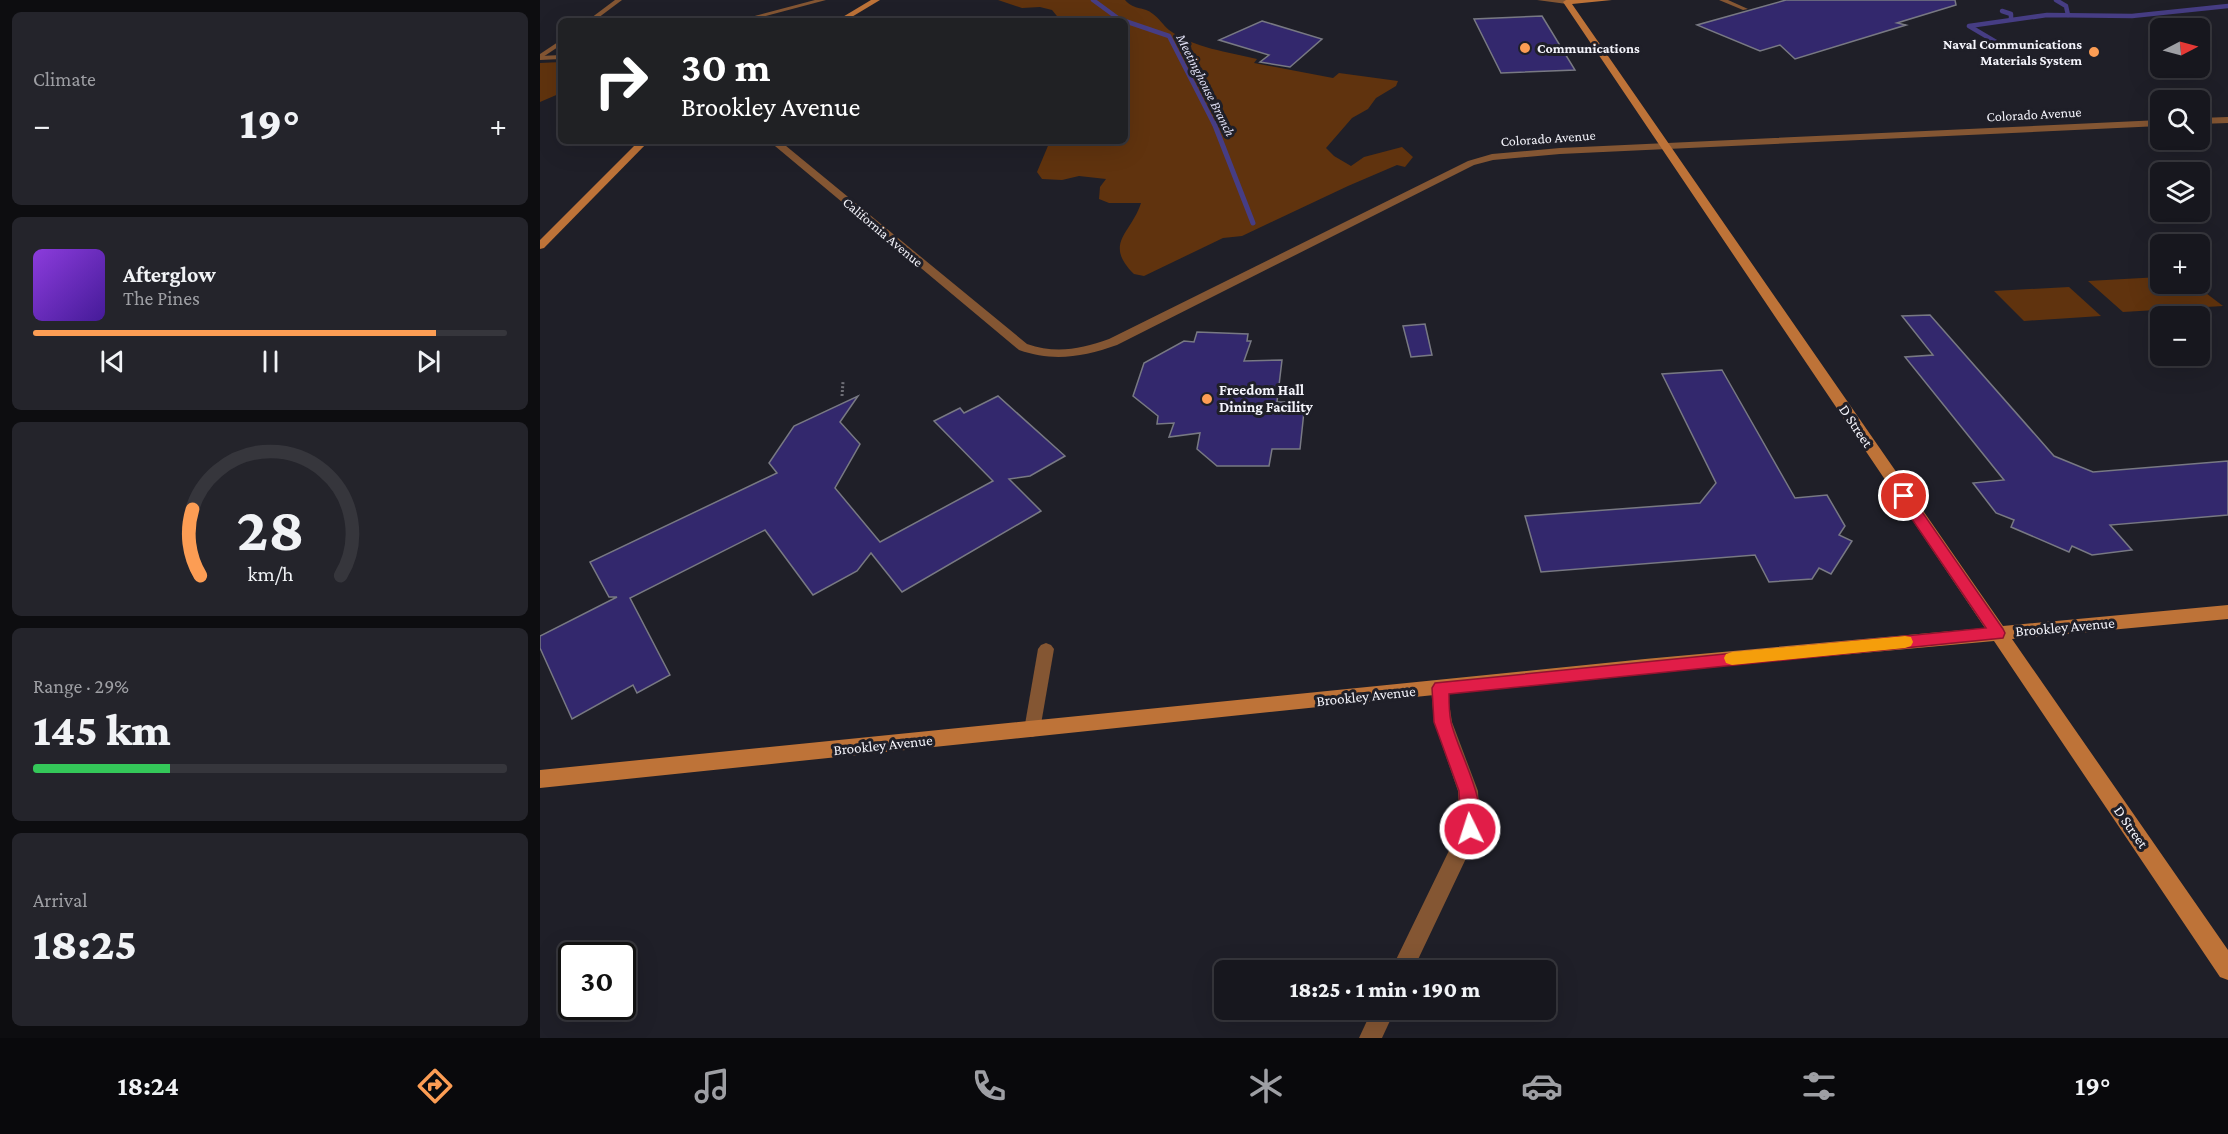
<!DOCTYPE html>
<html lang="en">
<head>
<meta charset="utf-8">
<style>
	body { margin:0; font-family:"Crimson Pro",serif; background:#24242b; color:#f1f3f6; height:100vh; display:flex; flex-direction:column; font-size:22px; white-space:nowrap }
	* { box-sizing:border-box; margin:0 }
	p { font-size:20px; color:#9e9fa4 }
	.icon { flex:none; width:33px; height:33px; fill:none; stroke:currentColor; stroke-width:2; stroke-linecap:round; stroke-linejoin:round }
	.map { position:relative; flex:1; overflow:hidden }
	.drawer { display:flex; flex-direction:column; gap:12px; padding:12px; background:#0d0d10; width:540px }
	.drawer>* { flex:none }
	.guide { position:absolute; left:18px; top:18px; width:570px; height:126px; border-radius:9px; box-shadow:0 6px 24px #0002,0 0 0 2px #36363c; background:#202124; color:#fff; overflow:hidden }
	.needle { width:39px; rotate:84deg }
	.fabs { position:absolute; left:1610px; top:18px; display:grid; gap:12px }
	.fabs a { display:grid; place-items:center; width:60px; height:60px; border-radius:9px; background:#17171e; box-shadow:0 6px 24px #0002,0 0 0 2px #36363c; font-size:30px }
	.speed { position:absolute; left:18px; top:942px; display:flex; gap:12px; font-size:30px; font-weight:700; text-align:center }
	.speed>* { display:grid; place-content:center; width:78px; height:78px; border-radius:50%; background:#17171e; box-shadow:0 6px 24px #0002,0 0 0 2px #36363c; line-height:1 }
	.speed .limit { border:3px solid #111; border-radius:9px; background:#fff; color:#111 }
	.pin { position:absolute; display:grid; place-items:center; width:51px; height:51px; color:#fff; margin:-26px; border:3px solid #fff; border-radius:50%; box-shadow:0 2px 6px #0007 }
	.me { position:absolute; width:66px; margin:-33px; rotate:356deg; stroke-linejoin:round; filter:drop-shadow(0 0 4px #0008) }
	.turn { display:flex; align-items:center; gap:21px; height:126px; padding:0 24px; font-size:27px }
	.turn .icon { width:78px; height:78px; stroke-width:2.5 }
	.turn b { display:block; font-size:42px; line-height:51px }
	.big { font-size:45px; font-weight:800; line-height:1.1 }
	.drawer .card { flex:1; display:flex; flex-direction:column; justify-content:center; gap:9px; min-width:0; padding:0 21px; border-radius:9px; background:#24242b }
	.drawer .dial { align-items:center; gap:0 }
	.dial svg { height:156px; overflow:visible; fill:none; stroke:#36363c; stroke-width:7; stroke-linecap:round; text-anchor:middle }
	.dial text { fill:#f1f3f6; stroke:none }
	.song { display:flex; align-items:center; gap:18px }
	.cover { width:72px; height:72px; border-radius:9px; background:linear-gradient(135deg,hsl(270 70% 55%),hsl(260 70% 35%)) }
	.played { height:6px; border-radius:3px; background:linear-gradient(90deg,#fc9d54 85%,#36363c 85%) }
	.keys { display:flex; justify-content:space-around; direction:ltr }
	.heat { display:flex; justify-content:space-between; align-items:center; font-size:33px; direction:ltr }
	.charge { height:9px; border-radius:4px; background:linear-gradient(90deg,#34c759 29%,#36363c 0) }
	.trip { position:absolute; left:674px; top:960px; width:342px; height:60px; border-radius:9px; background:#17171e; box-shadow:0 6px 24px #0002,0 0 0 2px #36363c; font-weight:800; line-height:60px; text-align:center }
	.tab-bar { display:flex; height:96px; justify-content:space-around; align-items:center; background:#09090c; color:#9e9fa4 }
	.tab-bar .icon { width:42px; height:42px }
	.tab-bar .active { color:#fc9d54 }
	.tab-bar b { font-size:27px; color:#f1f3f6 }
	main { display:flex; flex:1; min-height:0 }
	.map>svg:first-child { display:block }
	.green { fill:#60330e }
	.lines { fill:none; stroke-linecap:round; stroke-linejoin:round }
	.stream-far1 { stroke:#463d84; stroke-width:4.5 }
	.stream { stroke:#463d84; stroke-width:5 }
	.building { fill:#33286d; stroke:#787983; stroke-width:1.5 }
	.path { stroke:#6e6e76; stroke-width:3; stroke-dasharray:2 2; stroke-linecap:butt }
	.lane { fill:#845633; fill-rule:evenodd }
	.street { fill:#845633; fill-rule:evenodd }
	.secondary { fill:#be7338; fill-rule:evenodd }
	.route { fill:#e11d48; stroke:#92132f; stroke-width:1.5 }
	.slow { fill:#f59e0b }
	.poi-dot { fill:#fc9d54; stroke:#1f1f28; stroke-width:2 }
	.labels { text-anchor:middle; stroke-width:6; stroke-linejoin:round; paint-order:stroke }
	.far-poi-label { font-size:14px; font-weight:bold; fill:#f4f4fb; stroke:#1f1f28; text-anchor:end }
	.far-water-label { font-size:14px; font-style:italic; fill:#dedef3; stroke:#1f1f28 }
	.far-street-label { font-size:14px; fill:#f4f4fb; stroke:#1f1f28 }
	.poi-label { font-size:15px; font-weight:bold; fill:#f4f4fb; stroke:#1f1f28; text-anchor:start }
	.street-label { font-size:15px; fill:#f4f4fb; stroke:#1f1f28 }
</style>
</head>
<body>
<main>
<section class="drawer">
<div class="card"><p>Climate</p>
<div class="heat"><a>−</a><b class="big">19°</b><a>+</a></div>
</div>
<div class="card">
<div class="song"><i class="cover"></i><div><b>Afterglow</b><p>The Pines</p></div></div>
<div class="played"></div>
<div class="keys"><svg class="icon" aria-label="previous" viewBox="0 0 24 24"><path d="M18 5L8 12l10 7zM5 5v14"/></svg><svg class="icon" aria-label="pause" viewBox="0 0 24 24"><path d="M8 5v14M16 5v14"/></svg><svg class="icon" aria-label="next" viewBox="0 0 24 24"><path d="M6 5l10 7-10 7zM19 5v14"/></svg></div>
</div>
<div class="card dial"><svg viewBox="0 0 100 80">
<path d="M14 69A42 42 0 1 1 86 69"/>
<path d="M14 69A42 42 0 0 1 10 35" stroke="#fc9d54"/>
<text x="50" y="56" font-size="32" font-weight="700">28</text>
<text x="50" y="72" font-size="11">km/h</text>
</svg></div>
<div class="card"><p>Range · 29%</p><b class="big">145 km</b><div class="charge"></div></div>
<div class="card"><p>Arrival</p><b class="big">18:25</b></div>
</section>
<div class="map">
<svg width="1688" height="1038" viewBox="0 0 1688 1038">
	<rect width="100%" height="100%" fill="#1f1f28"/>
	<g class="green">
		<path d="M458 0H585C595 11 604 6 613 14 619 18 623 25 629 30 654 48 688 52 717 59L714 63 793 78 799 73 858 81 856 86 836 98 828 109 812 118 786 148 794 156 811 166 824 157 862 147 873 157 865 167 857 165 808 186 702 236 683 238 604 276 594 274C563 243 591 234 601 203H569L559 199 560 187 566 179 539 176 522 180 502 179 497 172 510 141H585V21H521L512 10 500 7 482 8Z"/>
		<polygon points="21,62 21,93 0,102 0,63"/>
		<polygon points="1620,277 1620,284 1654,284 1683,306 1583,312 1548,281"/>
		<polygon points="1529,287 1561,316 1484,321 1454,291"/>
	</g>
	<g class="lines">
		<g class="stream-far1">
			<polyline points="553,0 579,19 629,36 674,124"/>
			<polyline points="1516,0 1526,6 1528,15"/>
			<polyline points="1462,11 1471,14 1471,19"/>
			<polyline points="1446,47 1456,42 1429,26 1507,15 1592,16 1688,6"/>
		</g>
		<polyline class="stream" points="674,123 713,223"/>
	</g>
	<g class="building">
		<polygon points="1246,0 1415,0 1416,5 1357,23 1366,25 1255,59 1240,45 1220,51 1157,25"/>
		<polygon points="1002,16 1035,70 961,73 934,19"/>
		<polygon points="722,21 782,39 750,67 720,62 729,55 679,40"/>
		<polygon points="1390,315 1514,456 1553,472 1688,461 1688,515 1570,525 1592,550 1552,555 1532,546 1529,552 1471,527 1474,520 1456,513 1433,483 1464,480 1365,357 1393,355 1362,316"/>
		<polygon points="885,324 892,355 871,357 863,326"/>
		<polygon points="657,332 708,334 707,341 711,341 704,361 742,360 737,402 765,402 760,449 732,449 729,466 677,466 657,449 660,433 629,437 634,423 617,424 618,416 593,396 604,363 644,341 654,342"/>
		<polygon points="1182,370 1255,498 1287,495 1305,526 1299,535 1312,541 1291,574 1279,568 1272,579 1229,582 1215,555 1001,572 985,516 1160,503 1176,483 1122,374"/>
		<polygon points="318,396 300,422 320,444 295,488 340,542 453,481 394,421 420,408 424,413 458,396 525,456 490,476 469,479 501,511 362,592 331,553 317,571 273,595 225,530 90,598 130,675 97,693 93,685 32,719 0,648 0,636 77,597 69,597 50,562 237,473 229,463 254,426"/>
	</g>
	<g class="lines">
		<polyline class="path" points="302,396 303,382"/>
		<g class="lane">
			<polygon points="75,0 82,0 54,21 47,21"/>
			<polygon points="275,0 286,0 207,21 196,21"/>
			<polygon points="1179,0 1188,0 1208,9 1203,10"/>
			<polygon points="21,40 21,45 0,59 0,54"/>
			<polygon points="506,643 511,645 514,649 500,730 498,735 492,737 486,735 484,730 498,649 501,645"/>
		</g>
		<g class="street">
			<polygon points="997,0 1028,0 1031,2 1027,4"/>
			<polygon points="21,55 21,59 0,60 0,56"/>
			<polygon points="1688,117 1688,123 1659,124 1659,118"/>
			<path d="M1620 120V126L1020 154 953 160 934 165 577 345C543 357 513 362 479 350L229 141H240L487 344C516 354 541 349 569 339L928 161 952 154 1020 148Z"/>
			<polygon points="900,680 906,683 912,722 938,791 940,829 873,970 851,970 920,828 918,791 894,722 891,688 894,683"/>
			<polygon points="832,1010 855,1010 842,1038 819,1038"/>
		</g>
		<g class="secondary">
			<polygon points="331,0 340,0 305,21 296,21"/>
			<polygon points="1026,0 1072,0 1032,4 1463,626 1688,605 1688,619 1472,639 1688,950 1688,980 1680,977 1454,641 1105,673 0,788 0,770 1105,659 1445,628 1023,2"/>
			<polygon points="99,141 109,141 4,248 0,249 0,240"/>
		</g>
	</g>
	<path class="route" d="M1364 491 1369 493 1463 629 1465 633 1463 638 909 694C909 703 909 713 911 722 918 753 950 803 937 835L930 838 924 835 921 829 919 791 894 722 892 688 895 683 1446 628 1359 500 1357 496Z"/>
	<polygon class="slow" points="1365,636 1371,637 1373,642 1371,646 1365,648 1192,665 1186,663 1184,658 1186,654 1192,652"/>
	<g class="poi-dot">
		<circle cx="985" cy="48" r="6"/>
		<circle cx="1554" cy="52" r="6"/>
		<circle cx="667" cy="399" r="6"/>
	</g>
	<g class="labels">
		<g class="far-poi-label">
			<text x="1542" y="49">Naval Communications<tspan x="1542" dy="16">Materials System</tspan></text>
			<text x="997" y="53" text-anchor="start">Communications</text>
		</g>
		<g class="far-water-label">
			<text transform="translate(666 85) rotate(63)" y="5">Meetinghouse Branch</text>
		</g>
		<g class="far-street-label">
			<text transform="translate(1494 114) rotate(-3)" y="5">Colorado Avenue</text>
			<text transform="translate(1008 138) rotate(-4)" y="5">Colorado Avenue</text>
			<text transform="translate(343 232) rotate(40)" y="5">California Avenue</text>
		</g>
		<g class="poi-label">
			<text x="679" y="395">Freedom Hall<tspan x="679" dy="17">Dining Facility</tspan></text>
		</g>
		<g class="street-label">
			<text transform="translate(1316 426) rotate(56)" y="5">D Street</text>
			<text transform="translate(1525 627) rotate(-5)" y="5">Brookley Avenue</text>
			<text transform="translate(826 696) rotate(-6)" y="5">Brookley Avenue</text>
			<text transform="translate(343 745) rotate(-6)" y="5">Brookley Avenue</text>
			<text transform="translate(1591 827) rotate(55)" y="5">D Street</text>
		</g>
	</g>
</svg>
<div class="fabs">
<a><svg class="needle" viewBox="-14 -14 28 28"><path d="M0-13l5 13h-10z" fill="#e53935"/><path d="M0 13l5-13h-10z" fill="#9e9fa4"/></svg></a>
<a><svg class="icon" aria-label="search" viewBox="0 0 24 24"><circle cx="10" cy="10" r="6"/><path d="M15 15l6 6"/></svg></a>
<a><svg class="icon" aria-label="layers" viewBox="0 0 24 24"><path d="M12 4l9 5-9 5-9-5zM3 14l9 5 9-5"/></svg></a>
<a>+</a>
<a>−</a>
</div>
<div class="speed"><div class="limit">30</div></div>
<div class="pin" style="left:1364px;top:496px;background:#d93025"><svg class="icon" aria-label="arrive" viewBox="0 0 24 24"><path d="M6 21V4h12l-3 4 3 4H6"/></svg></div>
<svg class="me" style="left:930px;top:829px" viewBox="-20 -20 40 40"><circle r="17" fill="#e11d48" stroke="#fff" stroke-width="3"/><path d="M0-11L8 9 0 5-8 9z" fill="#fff"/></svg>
<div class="trip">18:25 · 1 min · 190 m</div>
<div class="guide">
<div class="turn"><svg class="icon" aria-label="right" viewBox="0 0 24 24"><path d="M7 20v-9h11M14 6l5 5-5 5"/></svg><div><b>30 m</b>Brookley Avenue</div></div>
</div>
</div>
</main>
<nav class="tab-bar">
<b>18:24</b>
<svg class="icon active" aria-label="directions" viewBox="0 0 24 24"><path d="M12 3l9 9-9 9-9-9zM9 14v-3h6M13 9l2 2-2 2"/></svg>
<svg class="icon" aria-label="music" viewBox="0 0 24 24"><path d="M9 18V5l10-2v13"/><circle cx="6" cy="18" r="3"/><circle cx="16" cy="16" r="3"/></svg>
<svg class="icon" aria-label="phone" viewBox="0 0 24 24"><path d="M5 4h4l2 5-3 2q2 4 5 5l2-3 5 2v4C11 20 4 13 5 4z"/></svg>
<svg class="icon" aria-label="climate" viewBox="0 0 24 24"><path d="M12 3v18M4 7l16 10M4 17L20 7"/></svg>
<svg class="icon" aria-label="car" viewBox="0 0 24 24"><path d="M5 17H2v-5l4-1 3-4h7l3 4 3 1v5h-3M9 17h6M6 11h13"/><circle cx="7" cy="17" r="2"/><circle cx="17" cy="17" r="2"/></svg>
<svg class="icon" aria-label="filters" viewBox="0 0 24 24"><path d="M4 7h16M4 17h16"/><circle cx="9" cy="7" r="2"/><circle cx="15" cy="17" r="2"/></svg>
<b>19°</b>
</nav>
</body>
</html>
